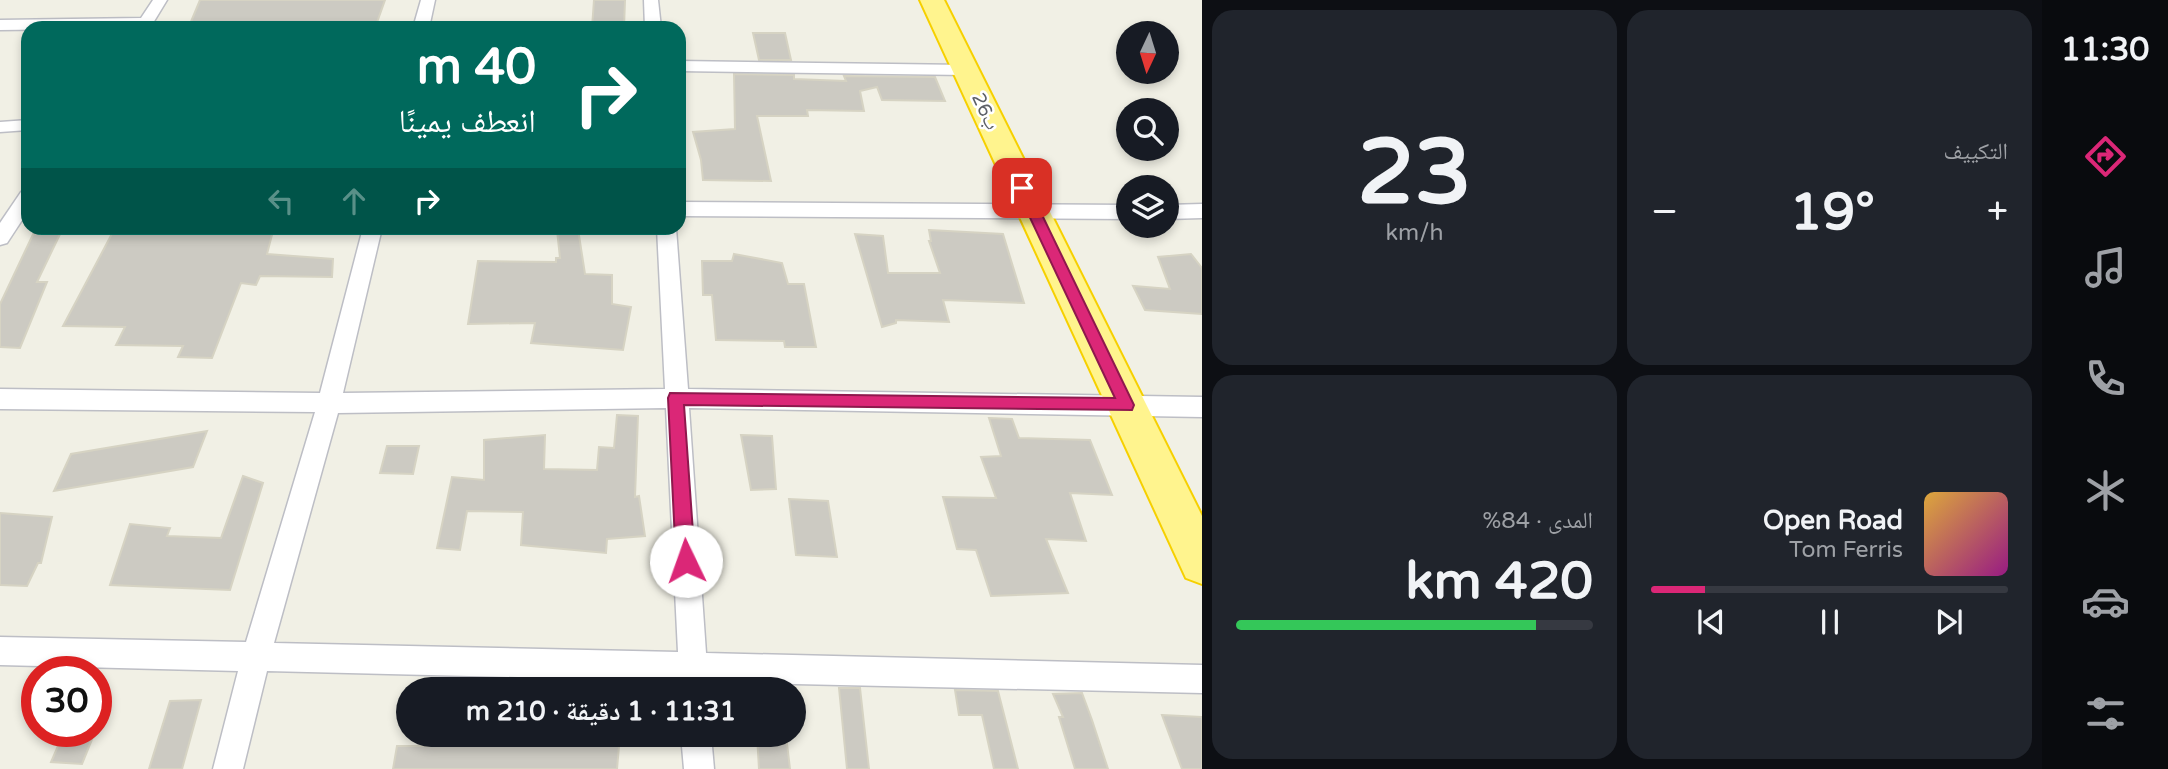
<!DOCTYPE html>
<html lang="ar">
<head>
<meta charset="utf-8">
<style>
	body { margin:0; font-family:"Varela Round","Noto Naskh Arabic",sans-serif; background:#20242c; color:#f1f3f6; direction:rtl; height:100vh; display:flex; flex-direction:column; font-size:26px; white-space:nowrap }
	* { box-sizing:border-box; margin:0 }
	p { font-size:23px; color:#9ea1a6 }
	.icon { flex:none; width:38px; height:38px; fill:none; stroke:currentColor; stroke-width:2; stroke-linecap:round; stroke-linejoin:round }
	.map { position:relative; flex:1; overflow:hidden; direction:ltr }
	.sheet { display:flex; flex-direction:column; gap:10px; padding:10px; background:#0d0f14; width:840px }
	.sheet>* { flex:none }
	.banner { position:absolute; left:21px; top:21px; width:665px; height:214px; border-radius:21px; box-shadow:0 4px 10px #0003; direction:rtl; background:#00695c; color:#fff; overflow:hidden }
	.needle { width:46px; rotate:184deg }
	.fabs { position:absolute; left:1116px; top:21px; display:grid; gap:14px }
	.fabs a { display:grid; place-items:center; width:63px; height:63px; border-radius:50%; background:#171b24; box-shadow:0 4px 10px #0003; font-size:35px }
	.speed { position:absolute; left:21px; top:656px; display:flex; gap:14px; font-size:35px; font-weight:700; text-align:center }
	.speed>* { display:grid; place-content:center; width:91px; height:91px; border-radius:50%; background:#171b24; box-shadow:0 4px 10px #0003; line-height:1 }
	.speed .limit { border:10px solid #d22; background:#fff; color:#111 }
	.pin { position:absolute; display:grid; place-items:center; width:60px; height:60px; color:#fff; margin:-30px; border-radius:14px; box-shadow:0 4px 10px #0006 }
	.me { position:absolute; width:77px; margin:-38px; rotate:357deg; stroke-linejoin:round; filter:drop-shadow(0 0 5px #0008) }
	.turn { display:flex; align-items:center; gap:24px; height:147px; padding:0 35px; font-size:32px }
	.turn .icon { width:91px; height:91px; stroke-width:2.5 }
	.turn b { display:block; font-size:49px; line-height:60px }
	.lanes { display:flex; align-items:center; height:66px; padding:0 35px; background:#0003; justify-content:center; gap:35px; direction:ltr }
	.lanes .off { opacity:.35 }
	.big { font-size:52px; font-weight:700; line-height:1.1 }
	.sheet .widget { flex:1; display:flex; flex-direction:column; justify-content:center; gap:10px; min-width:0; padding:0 24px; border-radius:21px; background:#20242c }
	.sheet .dial { align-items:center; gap:0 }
	.dial b { font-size:91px; line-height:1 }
	.song { display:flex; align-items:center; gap:21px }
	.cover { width:84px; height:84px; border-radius:10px; background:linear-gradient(135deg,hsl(40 70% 55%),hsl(310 70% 35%)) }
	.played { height:7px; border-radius:4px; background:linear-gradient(90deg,#db2777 15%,#363941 15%) }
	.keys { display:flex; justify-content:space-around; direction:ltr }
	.heat { display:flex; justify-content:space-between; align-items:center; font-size:38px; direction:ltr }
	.charge { height:10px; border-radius:5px; background:linear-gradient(90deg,#34c759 84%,#363941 0) }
	.sheet .tiles { flex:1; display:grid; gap:10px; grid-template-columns:repeat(2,1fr) }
	.trip { position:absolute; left:396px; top:677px; width:410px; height:70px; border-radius:35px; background:#171b24; box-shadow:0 4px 10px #0003; font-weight:700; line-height:70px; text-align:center; direction:rtl }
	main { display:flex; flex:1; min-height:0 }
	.tab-bar { display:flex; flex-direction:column; width:126px; justify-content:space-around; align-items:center; background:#090b0e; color:#9ea1a6 }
	.tab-bar .icon { width:49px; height:49px }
	.tab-bar .selected { color:#db2777 }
	.tab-bar b { font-size:32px; color:#f1f3f6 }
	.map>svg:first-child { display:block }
	.building { fill:#cccac2; stroke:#d6d3c3; stroke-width:2 }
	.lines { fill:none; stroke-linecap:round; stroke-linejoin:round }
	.street-casing { stroke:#bdbec5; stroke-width:3 }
	.highway-casing { stroke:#f6d000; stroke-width:4 }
	.street { fill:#fff; fill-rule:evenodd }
	.highway { fill:#fff48e; fill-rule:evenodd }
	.route { fill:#db2777; stroke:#8e194d; stroke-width:2 }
	.labels { text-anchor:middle; stroke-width:5; stroke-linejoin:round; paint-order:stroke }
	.street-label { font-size:19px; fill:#5d6067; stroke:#fff }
</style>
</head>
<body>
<main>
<nav class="tab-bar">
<b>11:30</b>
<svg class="icon selected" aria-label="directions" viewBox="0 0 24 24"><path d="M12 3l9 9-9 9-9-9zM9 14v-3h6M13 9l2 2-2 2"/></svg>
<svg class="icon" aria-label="music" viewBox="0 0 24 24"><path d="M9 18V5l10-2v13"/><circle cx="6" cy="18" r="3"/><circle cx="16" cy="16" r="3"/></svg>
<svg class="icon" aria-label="phone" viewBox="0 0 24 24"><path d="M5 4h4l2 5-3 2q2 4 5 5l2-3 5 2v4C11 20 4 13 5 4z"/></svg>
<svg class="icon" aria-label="climate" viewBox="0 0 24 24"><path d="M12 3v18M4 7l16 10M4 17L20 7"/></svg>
<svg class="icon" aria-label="car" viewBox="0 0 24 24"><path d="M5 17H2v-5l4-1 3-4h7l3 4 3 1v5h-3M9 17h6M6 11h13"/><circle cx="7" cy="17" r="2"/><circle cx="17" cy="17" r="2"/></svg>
<svg class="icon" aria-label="filters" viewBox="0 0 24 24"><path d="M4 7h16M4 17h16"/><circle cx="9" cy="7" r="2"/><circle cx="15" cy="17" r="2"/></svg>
</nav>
<section class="sheet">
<div class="tiles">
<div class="widget"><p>التكييف</p>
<div class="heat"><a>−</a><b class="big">19°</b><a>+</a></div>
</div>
<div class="widget dial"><b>23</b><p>km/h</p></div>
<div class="widget">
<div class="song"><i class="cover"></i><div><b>Open Road</b><p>Tom Ferris</p></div></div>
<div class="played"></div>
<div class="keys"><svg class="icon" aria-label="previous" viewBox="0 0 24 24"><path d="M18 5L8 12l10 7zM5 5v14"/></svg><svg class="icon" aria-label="pause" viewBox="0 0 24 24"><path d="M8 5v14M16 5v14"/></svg><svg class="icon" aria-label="next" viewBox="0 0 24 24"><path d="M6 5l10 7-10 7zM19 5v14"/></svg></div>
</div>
<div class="widget"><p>المدى · 84%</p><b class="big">420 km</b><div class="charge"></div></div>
</div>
</section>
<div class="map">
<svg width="1202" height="769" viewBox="0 0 1202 769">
	<rect width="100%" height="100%" fill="#f1f0e5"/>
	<g class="building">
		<polygon points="200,0 385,0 375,28 222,28 225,23 190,24"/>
		<polygon points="594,0 625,0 624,28 592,28"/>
		<polygon points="753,33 785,33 791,60 759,60"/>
		<polygon points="734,74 794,75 794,79 846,81 844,76 935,77 945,101 882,100 877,87 860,91 864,111 807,110 808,116 757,116 771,181 703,180 701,160 693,132 735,129"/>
		<polygon points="36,228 63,228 37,282 47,282 20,348 0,347 0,304"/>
		<polygon points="115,228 273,231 267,254 333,259 332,277 260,276 256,285 241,283 212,358 178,357 183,346 116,345 125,327 63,326"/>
		<polygon points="578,229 585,274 612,275 612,304 631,307 623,350 531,343 535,323 468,324 478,261 556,262 556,258 560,258 557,230"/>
		<polygon points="929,230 1003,234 1024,303 943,300 949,322 896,320 896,323 882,327 855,234 883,236 888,273 940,273 929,241 931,241"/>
		<polygon points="734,254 782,263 788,284 804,284 816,347 785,347 784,341 716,340 712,295 703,295 702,261 732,261"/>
		<polygon points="1191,254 1202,268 1202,314 1145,310 1133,286 1170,289 1158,257"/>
		<polygon points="617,415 638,416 635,497 639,496 645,536 607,539 606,553 521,545 523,512 467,511 460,550 437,548 452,477 484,480 484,440 545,435 544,469 597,470 599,447 614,448"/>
		<polygon points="989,418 1012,419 1019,438 1090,440 1112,495 1070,493 1086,541 1046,539 1068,593 991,596 976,550 957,549 943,497 996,498 981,457 1001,456"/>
		<polygon points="207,431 193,467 54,491 71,454"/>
		<polygon points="741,435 772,436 776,489 751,490"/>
		<polygon points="387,446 419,446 413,474 380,473"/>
		<polygon points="243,476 263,483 230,590 110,585 130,524 170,528 167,536 221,538"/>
		<polygon points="789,499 828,501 837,557 796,555"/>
		<polygon points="0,513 52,517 41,563 38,563 27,586 0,585"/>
		<polygon points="839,688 860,688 869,769 847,769"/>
		<polygon points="955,690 998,691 1018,769 994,769 982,715 959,715"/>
		<polygon points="1082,693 1092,720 1108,769 1075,769 1059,717 1063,717 1053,694"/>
		<polygon points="201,700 182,769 149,769 170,701"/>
		<polygon points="1162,715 1202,717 1202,769 1182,769"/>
		<polygon points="64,732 95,732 82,764 51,762"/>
		<polygon points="508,735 536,735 619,746 617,769 393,769 397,746 507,746"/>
		<polygon points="757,735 786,735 790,769 759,769"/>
	</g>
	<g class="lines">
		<g class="street-casing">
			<g id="street">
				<polygon points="153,0 167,0 150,28 0,30 0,20 141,18"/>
				<polygon points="421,0 435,0 429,28 413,28"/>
				<polygon points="644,0 658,0 661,28 645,28"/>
				<polygon points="679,61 966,65 974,70 966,75 679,71"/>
				<polygon points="28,120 28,130 0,132 0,122"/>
				<polygon points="28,190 28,211 7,243 0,245 0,223 21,192"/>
				<polygon points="679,202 1129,205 1129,219 679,216"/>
				<polygon points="1202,204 1202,218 1167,219 1167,205"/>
				<path d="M363 228H382L343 393 665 389 657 228H676L688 389 1202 397V417L689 408 706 653 1202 665V693L708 682 709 690H679V681L267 671 243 769H213L238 671 0 665V637L246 642 315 412 0 409V389L320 393ZM666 408 678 652 274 643 338 413Z"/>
				<polygon points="681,735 711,735 714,769 684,769"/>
			</g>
		</g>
		<g class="highway-casing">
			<polygon id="highway" points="920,0 944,0 1202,516 1202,584 1186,578"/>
		</g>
		<use href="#street" class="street"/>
		<use href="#highway" class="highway"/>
	</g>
	<polygon class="route" points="1022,184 1029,188 1134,405 1132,410 684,405 695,561 692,567 686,570 679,567 676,561 668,398 670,393 1115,398 1016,188"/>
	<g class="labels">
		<g class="street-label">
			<text transform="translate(986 111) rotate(65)" y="7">26ب</text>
		</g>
	</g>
</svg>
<div class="fabs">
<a><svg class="needle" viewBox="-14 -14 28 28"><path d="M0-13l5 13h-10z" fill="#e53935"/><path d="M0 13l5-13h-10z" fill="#9ea1a6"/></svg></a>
<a><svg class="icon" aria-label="search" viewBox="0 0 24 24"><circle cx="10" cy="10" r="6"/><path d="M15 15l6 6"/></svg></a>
<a><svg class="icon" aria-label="layers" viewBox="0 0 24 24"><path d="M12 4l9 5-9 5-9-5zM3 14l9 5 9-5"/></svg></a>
</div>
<div class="speed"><div class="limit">30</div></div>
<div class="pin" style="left:1022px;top:188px;background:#d93025"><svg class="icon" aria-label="arrive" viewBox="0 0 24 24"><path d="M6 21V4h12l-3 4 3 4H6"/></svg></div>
<svg class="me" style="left:686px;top:561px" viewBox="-20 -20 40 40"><circle r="19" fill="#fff"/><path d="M0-13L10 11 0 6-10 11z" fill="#db2777"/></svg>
<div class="trip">11:31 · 1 دقيقة · 210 m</div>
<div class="banner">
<div class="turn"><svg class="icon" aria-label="right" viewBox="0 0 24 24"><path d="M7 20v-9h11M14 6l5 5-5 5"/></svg><div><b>40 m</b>انعطف يمينًا</div></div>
<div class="lanes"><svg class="icon off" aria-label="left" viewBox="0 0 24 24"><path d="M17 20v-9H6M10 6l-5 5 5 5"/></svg><svg class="icon off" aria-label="ahead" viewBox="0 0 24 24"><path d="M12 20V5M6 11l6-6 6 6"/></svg><svg class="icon" aria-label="right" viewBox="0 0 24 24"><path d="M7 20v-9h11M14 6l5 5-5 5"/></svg></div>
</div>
</div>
</main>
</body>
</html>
